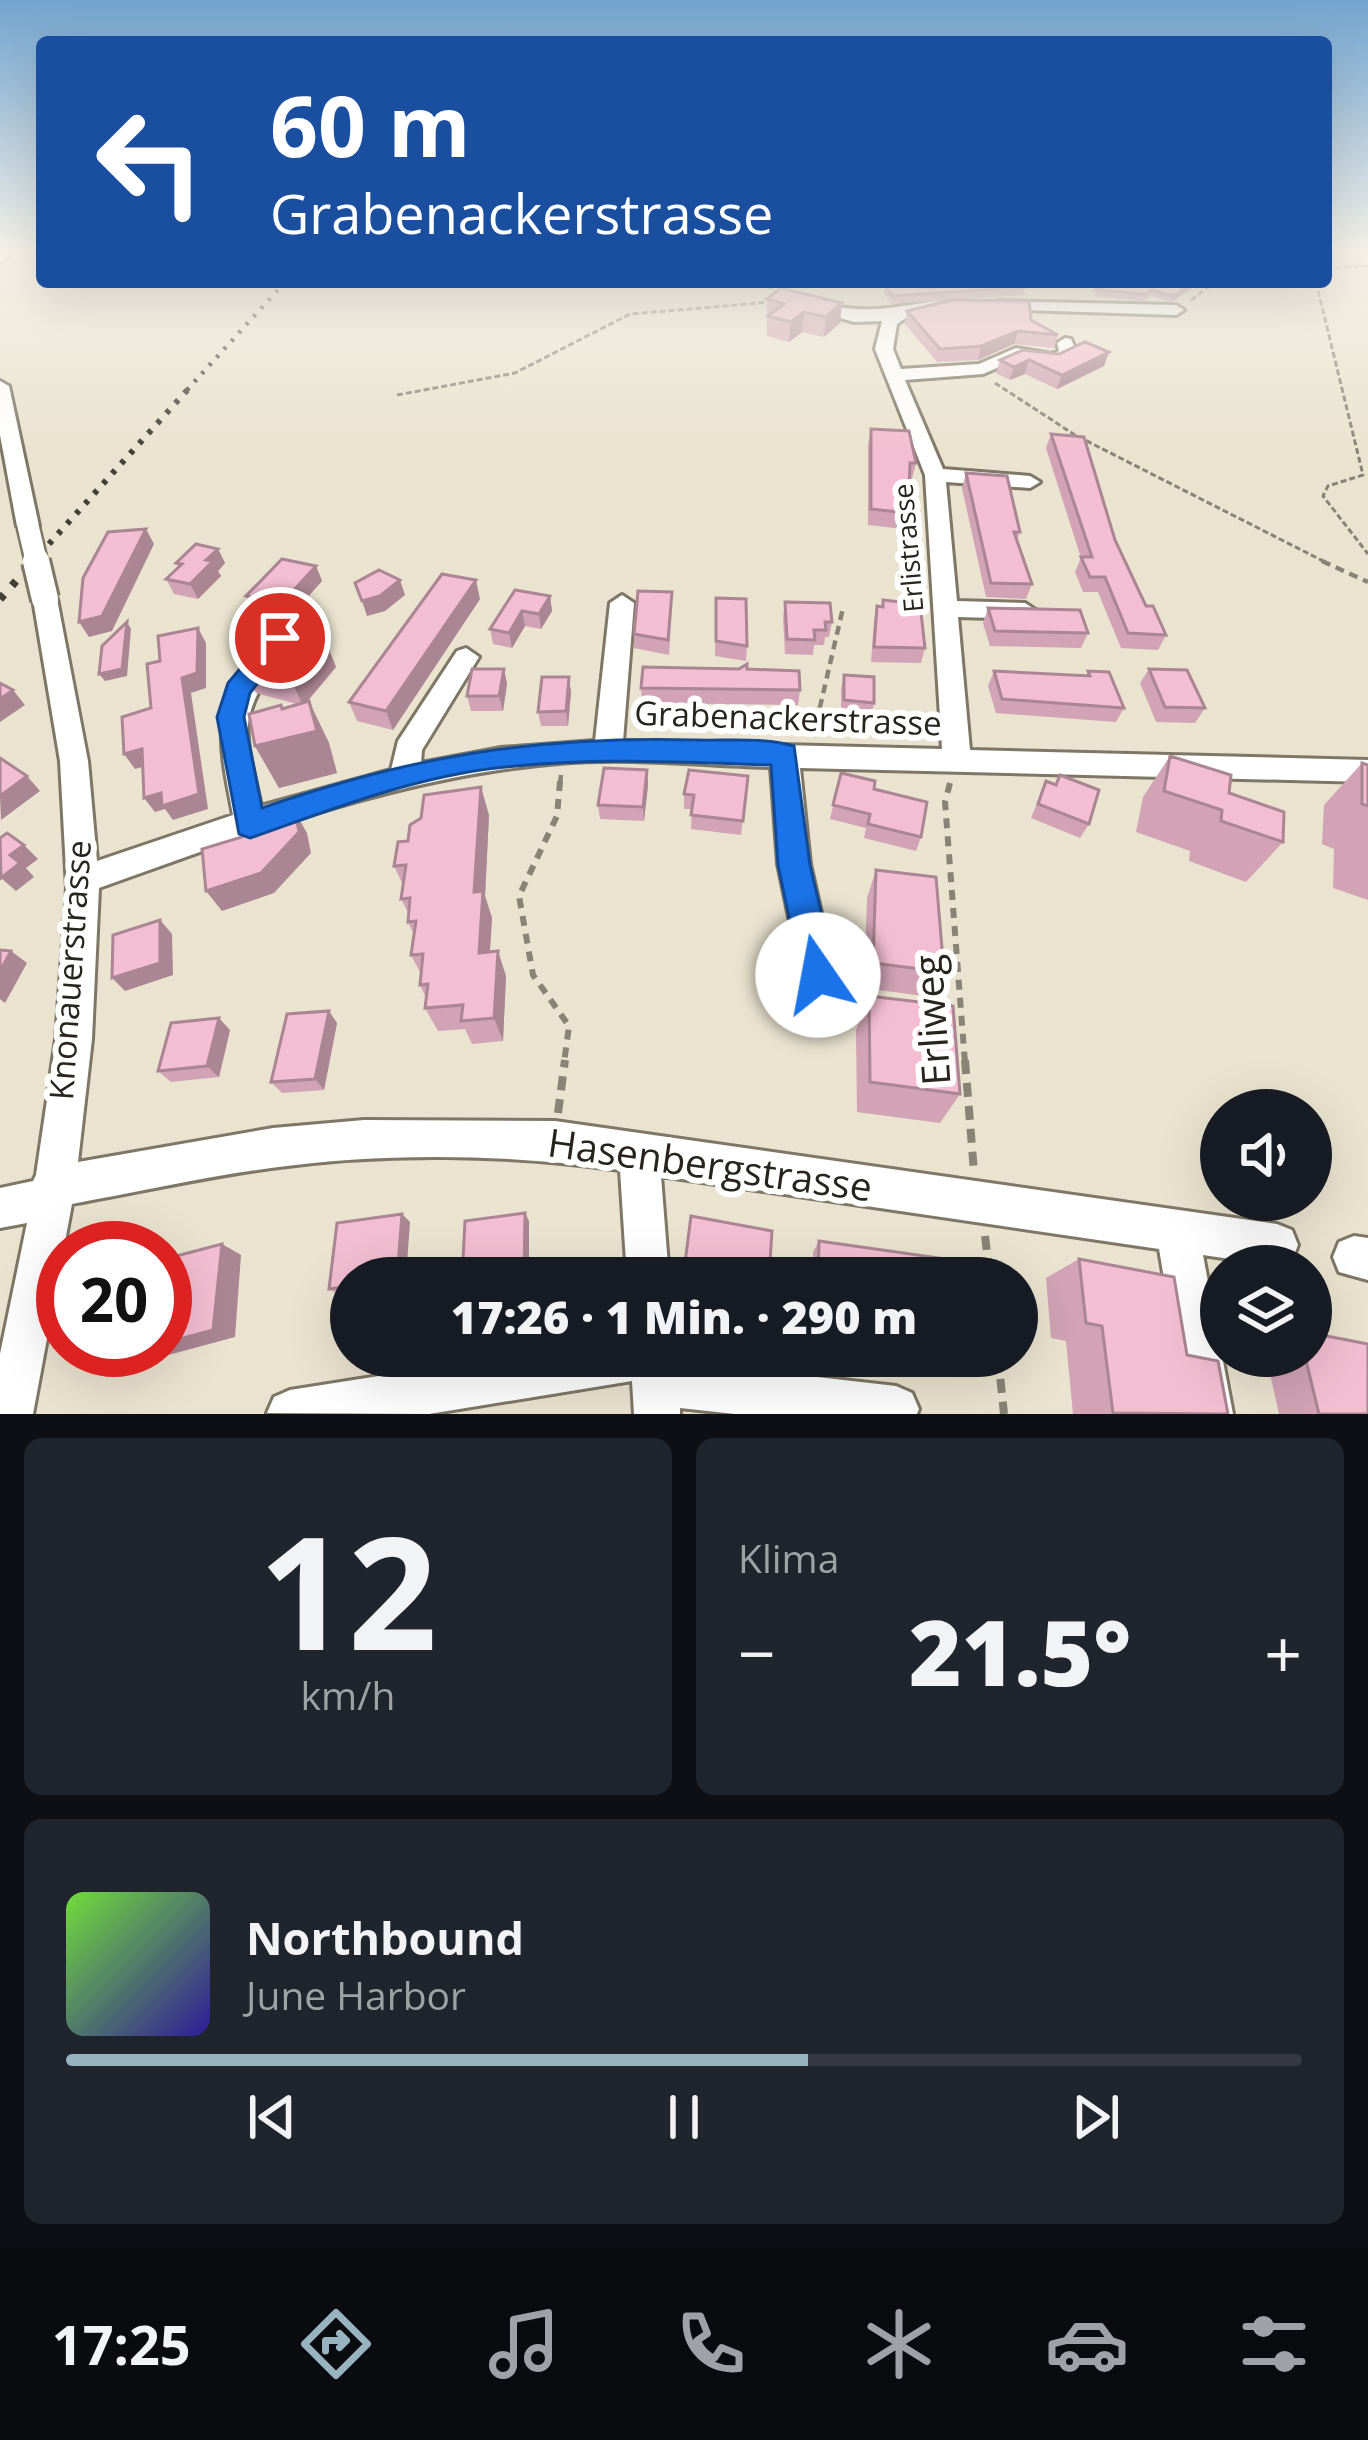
<!DOCTYPE html>
<html lang="de">
<head>
<meta charset="utf-8">
<style>
	body { margin:0; font-family:"Open Sans",sans-serif; background:#20242c; color:#f1f3f6; height:100vh; display:flex; flex-direction:column; font-size:45px; white-space:nowrap }
	* { box-sizing:border-box; margin:0 }
	p { font-size:39px; color:#9ea1a6 }
	.icon { flex:none; width:66px; height:66px; fill:none; stroke:currentColor; stroke-width:2; stroke-linecap:round; stroke-linejoin:round }
	.map { position:relative; height:1414px; overflow:hidden }
	.panel { display:flex; flex-direction:column; gap:24px; padding:24px; background:#0d0f14; flex:1 }
	.panel>* { flex:none }
	.banner { position:absolute; left:36px; top:36px; width:1296px; height:252px; border-radius:12px; box-shadow:0 12px 48px #0002; background:#1a4fa0; color:#fff; overflow:hidden }
	.buttons { position:absolute; left:1200px; top:1089px; display:grid; gap:24px }
	.buttons a { display:grid; place-items:center; width:132px; height:132px; border-radius:50%; background:#171b24; box-shadow:0 12px 48px #0002; font-size:60px }
	.speed { position:absolute; left:36px; top:1221px; display:flex; gap:24px; font-size:60px; font-weight:700; text-align:center }
	.speed>* { display:grid; place-content:center; width:156px; height:156px; border-radius:50%; background:#171b24; box-shadow:0 12px 48px #0002; line-height:1 }
	.speed .limit { border:18px solid #d22; background:#fff; color:#111 }
	.pin { position:absolute; display:grid; place-items:center; width:102px; height:102px; color:#fff; margin:-51px; border:6px solid #fff; border-radius:50%; box-shadow:0 3px 12px #0007 }
	.me { position:absolute; width:132px; margin:-66px; rotate:348deg; stroke-linejoin:round; filter:drop-shadow(0 0 9px #0008) }
	.turn { display:flex; align-items:center; gap:42px; height:252px; padding:0 36px; font-size:54px }
	.turn .icon { width:156px; height:156px; stroke-width:2.5 }
	.turn b { display:block; font-size:84px; line-height:102px }
	.big { font-size:90px; font-weight:800; line-height:1.1 }
	.panel .card { flex:1; display:flex; flex-direction:column; justify-content:center; gap:18px; min-width:0; padding:0 42px; border-radius:18px; background:#20242c }
	.panel .dial { align-items:center; gap:0 }
	.dial b { font-size:156px; line-height:1 }
	.song { display:flex; align-items:center; gap:36px }
	.cover { width:144px; height:144px; border-radius:18px; background:linear-gradient(135deg,hsl(100 70% 55%),hsl(250 70% 35%)) }
	.played { height:12px; border-radius:6px; background:linear-gradient(90deg,#97b3c0 60%,#363941 60%) }
	.keys { display:flex; justify-content:space-around; direction:ltr }
	.heat { display:flex; justify-content:space-between; align-items:center; font-size:66px; direction:ltr }
	.panel .tiles { flex:1; display:grid; gap:24px; grid-template-columns:1fr 1fr }
	.card:last-child { grid-column:span 2 }
	.trip { position:absolute; left:330px; top:1257px; width:708px; height:120px; border-radius:60px; background:#171b24; box-shadow:0 12px 48px #0002; font-weight:800; line-height:120px; text-align:center }
	.tabs { display:flex; height:192px; justify-content:space-around; align-items:center; background:#090b0e; color:#9ea1a6 }
	.tabs .icon { width:84px; height:84px }
	.tabs .current { color:#97b3c0 }
	.tabs b { font-size:54px; color:#f1f3f6 }
	.map>svg:first-child { display:block }
	.lines { fill:none; stroke-linecap:round; stroke-linejoin:round }
	.minor-casing { stroke:#7e7765; stroke-width:6 }
	.path-far3 { stroke:#888375; stroke-width:3; stroke-dasharray:6 3; stroke-linecap:butt }
	.path-far2 { stroke:#888375; stroke-width:4.5; stroke-dasharray:9 6; stroke-linecap:butt }
	.path-far1 { stroke:#888375; stroke-width:6; stroke-dasharray:10 8; stroke-linecap:butt }
	.path { stroke:#888375; stroke-width:8; stroke-dasharray:14 9; stroke-linecap:butt }
	.minor { fill:#fff; fill-rule:evenodd }
	.rail-far2 { stroke:#433f36; stroke-width:4.5; stroke-dasharray:3 8; stroke-linecap:butt }
	.rail-far1 { stroke:#433f36; stroke-width:6; stroke-dasharray:4.5 9; stroke-linecap:butt }
	.rail { stroke:#433f36; stroke-width:8; stroke-dasharray:6 12; stroke-linecap:butt }
	.minor-bridge-far1-casing { stroke:#7e7765; stroke-width:26; stroke-linecap:butt }
	.minor-bridge-casing { stroke:#7e7765; stroke-width:32; stroke-linecap:butt }
	.minor-bridge-far1 { stroke:#fff; stroke-width:21 }
	.minor-bridge { stroke:#fff; stroke-width:26 }
	.wall { fill:#d1a3b4 }
	.shaded-wall { fill:#aa8592 }
	.building { fill:#f3bed1; stroke:#aa8592; stroke-width:3 }
	.route { fill:#1a73e8; stroke:#114b97; stroke-width:3 }
	.labels { text-anchor:middle; stroke-width:12; stroke-linejoin:round; paint-order:stroke }
	.far-street-label { font-size:27px; fill:#27241d; stroke:#fff }
	.street-label { font-size:33px; fill:#27241d; stroke:#fff }
	.near-street-label { font-size:39px; fill:#27241d; stroke:#fff }
</style>
</head>
<body>
<div class="map">
<svg width="1368" height="1414" viewBox="0 0 1368 1414">
	<rect width="100%" height="100%" fill="#eae3cf"/>
	<g class="lines">
		<g class="minor-casing">
			<g id="minor">
				<polygon points="0,252 13,252 0,263"/>
				<path d="M952 299 958 301V307L910 315 897 324 893 349 901 369 979 364 1016 348 1051 354 1059 351 1057 343 1065 338 1071 339 1077 353 1053 364 1018 359 983 374 905 380 943 469 1030 476 1040 482 1030 488 946 482 957 601 1025 603 1037 611 1025 619 958 617 970 750 1368 760V782L800 768 810 864 835 975 830 987 818 991 806 987 801 975 778 864 771 767C701 765 628 757 559 763 398 776 248 835 99 888L92 1039 78 1162 273 1128 364 1120 555 1121 1277 1224 1292 1230 1298 1245 1292 1260 1277 1266 1203 1255 1233 1414H1187L1159 1249 661 1176 669 1278H627L620 1170C508 1154 384 1152 271 1168 204 1177 138 1192 72 1204L33 1414H0V1354L27 1223 0 1228V1188L33 1181 36 1175 56 1039 67 888 60 761 33 599 37 593H53L57 599 88 761 97 861 233 815C223 760 210 717 243 667 251 656 257 645 270 641L283 650C237 723 243 724 261 806L391 770 398 741 457 651 466 648 479 657 422 750 421 763 501 748 595 741 610 603 622 595 634 603 623 741 942 749 925 475 875 349 882 321 854 322 800 306 808 301C873 317 890 306 952 299Z"/>
				<polygon points="997,301 1176,305 1184,310 1176,315 991,309 989,306"/>
				<polygon points="0,381 9,386 39,526 28,533 17,526 0,435"/>
				<polygon points="1354,1236 1368,1238 1368,1280 1339,1272 1333,1257 1339,1242"/>
				<polygon points="506,1356 673,1356 675,1361 896,1386 912,1393 919,1409 917,1414 735,1414 680,1408 680,1414 634,1414 632,1381 429,1414 267,1413 274,1397 290,1390"/>
			</g>
		</g>
		<g class="path-far3">
			<polyline points="1326,268 1368,266"/>
			<polyline points="759,282 780,293"/>
			<polyline points="1316,282 1363,475 1328,486 1323,496 1368,554"/>
			<polyline points="1191,300 1215,282"/>
			<polyline points="995,383 1075,435 1329,564"/>
			<polyline points="397,395 515,373 630,314 771,302"/>
		</g>
		<g class="path-far2">
			<polyline points="1322,561 1368,582"/>
			<polyline points="813,737 843,608"/>
			<polyline points="560,784 561,775"/>
		</g>
		<g class="path-far1">
			<polyline points="560,781 557,816 519,896 533,975 569,1026 564,1063"/>
			<polyline points="950,783 945,802 965,1063"/>
		</g>
		<g class="path">
			<polyline points="965,1060 974,1172"/>
			<polyline points="558,1113 565,1060"/>
			<polyline points="985,1236 990,1278"/>
			<polyline points="998,1356 1004,1414"/>
		</g>
		<use href="#minor" class="minor"/>
		<polyline class="rail-far2" points="187,390 285,282"/>
		<polyline class="rail-far1" points="31,564 190,387"/>
		<polyline class="rail" points="0,599 34,561"/>
		<g class="minor-bridge-far1-casing">
			<polyline id="minor-bridge-far1" points="28,526 37,564"/>
		</g>
		<g class="minor-bridge-casing">
			<polyline id="minor-bridge" points="36,561 45,599"/>
		</g>
		<use href="#minor-bridge-far1" class="minor-bridge-far1"/>
		<use href="#minor-bridge" class="minor-bridge"/>
	</g>
	<g class="wall">
		<polygon points="925,282 987,285 986,282 1025,282 1024,295 952,300 1031,320 1058,335 1054,348 1014,344 978,360 937,362 905,324 907,311 951,300 891,304 884,293 885,285 924,288"/>
		<polygon points="1110,282 1201,282 1171,302 1150,296 1143,301 1094,296 1096,290"/>
		<polygon points="767,299 842,303 840,323 824,337 802,332 789,342 767,336"/>
		<polygon points="1109,352 1104,366 1057,389 1025,374 1010,380 996,373 1000,360"/>
		<polygon points="871,429 916,463 912,479 909,479 908,513 904,529 868,525 868,445"/>
		<polygon points="1051,434 1146,606 1166,635 1158,650 1121,648 1098,592 1083,592 1075,572 1081,558 1046,448"/>
		<polygon points="966,473 1020,532 1017,540 1032,584 1026,599 986,597 962,488"/>
		<polygon points="218,549 225,563 218,571 221,576 198,599 174,594 166,579 178,567 176,563"/>
		<polygon points="316,566 322,581 288,619 253,611 246,596"/>
		<polygon points="550,596 552,611 541,629 525,626 512,648 493,644 490,629"/>
		<polygon points="716,598 747,646 746,661 715,656"/>
		<polygon points="480,599 393,730 357,721 349,702"/>
		<polygon points="883,600 925,648 921,663 871,662 874,621 877,606 881,607"/>
		<polygon points="785,602 832,622 829,637 825,637 824,645 814,645 813,655 785,654 783,617"/>
		<polygon points="672,606 669,655 634,648 634,634"/>
		<polygon points="988,608 1088,633 1081,648 990,646 983,623"/>
		<polygon points="327,645 336,667 308,701 329,743 337,773 279,788 255,746 283,709 297,704 256,693 244,671"/>
		<polygon points="504,669 507,684 503,711 471,711 467,696"/>
		<polygon points="747,669 800,690 798,705 642,703 641,688"/>
		<polygon points="1149,669 1205,708 1195,723 1156,722 1140,683"/>
		<polygon points="994,671 1086,676 1088,671 1124,708 1116,722 996,713 988,686"/>
		<polygon points="844,675 874,703 871,718 841,715 841,689"/>
		<polygon points="571,692 568,726 541,726 538,712"/>
		<polygon points="1170,756 1229,793 1283,842 1246,882 1189,861 1190,851 1136,832 1143,797"/>
		<polygon points="1362,763 1368,765 1368,900 1333,888 1334,849 1322,844 1324,805"/>
		<polygon points="647,770 648,785 644,821 600,819 598,805"/>
		<polygon points="841,773 874,789 921,837 916,851 864,838 866,828 830,819"/>
		<polygon points="1060,775 1089,824 1080,838 1031,818 1046,781 1055,785"/>
		<polygon points="748,776 741,835 691,829 692,809 684,809 684,794"/>
		<polygon points="489,815 485,896 492,918 490,952 506,976 503,1041 472,1044 465,1029 438,1031 425,1008 426,998 420,985 421,974 411,955 414,935 408,922 409,914 401,899 403,885 394,866 408,841"/>
		<polygon points="876,870 944,972 931,997 864,988 867,898"/>
		<polygon points="869,996 960,1094 940,1123 857,1112 856,1030"/>
		<polygon points="337,1023 324,1090 282,1093 271,1082"/>
		<polygon points="230,1030 219,1077 171,1082 158,1071"/>
		<polygon points="410,1222 351,1278 351,1293 339,1295 329,1289"/>
		<polygon points="819,1241 961,1278 813,1278 813,1252"/>
		<polygon points="1079,1259 1187,1355 1228,1414 1073,1414 1066,1341 1051,1338 1046,1278"/>
		<polygon points="930,1356 961,1356 954,1360"/>
		<polygon points="1266,1356 1311,1356 1368,1414 1279,1414"/>
	</g>
	<g class="shaded-wall">
		<polygon points="1194,282 1201,282 1171,302 1173,296"/>
		<polygon points="842,303 840,323 824,337 826,317"/>
		<polygon points="804,312 802,332 789,342 791,322"/>
		<polygon points="1018,331 1014,344 978,360 981,346"/>
		<polygon points="1109,352 1104,366 1057,389 1062,375"/>
		<polygon points="1029,360 1025,374 1010,380 1014,367"/>
		<polygon points="146,529 154,544 112,631 89,637 79,622"/>
		<polygon points="218,549 225,563 218,571 221,576 198,599 190,584 206,560"/>
		<polygon points="316,566 322,581 288,619 281,604"/>
		<polygon points="400,580 405,595 385,611 367,616 362,601"/>
		<polygon points="476,580 480,599 393,730 386,711"/>
		<polygon points="550,596 552,611 541,629 539,614"/>
		<polygon points="522,611 525,626 512,648 509,633"/>
		<polygon points="127,622 131,629 127,676 105,681 99,674"/>
		<polygon points="198,628 206,643 206,688 191,693 208,809 173,820 165,809 155,812 144,798"/>
		<polygon points="327,645 336,667 303,706 293,684"/>
		<polygon points="504,669 507,684 503,711 499,696"/>
		<polygon points="569,677 571,692 568,726 566,711"/>
		<polygon points="13,690 25,705 0,722 0,699"/>
		<polygon points="309,701 329,743 337,773 279,788 255,746 281,705 297,736"/>
		<polygon points="142,749 152,764 135,769 124,754"/>
		<polygon points="647,770 648,785 644,821 643,807"/>
		<polygon points="27,776 40,791 1,820 0,796"/>
		<polygon points="481,787 489,815 485,896 492,918 488,978 479,953 474,892"/>
		<polygon points="295,812 307,833 311,853 274,893 222,911 206,891"/>
		<polygon points="24,845 38,859 26,868 34,877 16,891 1,878 10,855"/>
		<polygon points="160,920 172,934 173,975 125,991 112,978"/>
		<polygon points="11,951 27,963 5,1003 0,999 0,971"/>
		<polygon points="498,951 506,976 503,1041 494,1018"/>
		<polygon points="329,1011 337,1023 324,1090 315,1079"/>
		<polygon points="219,1018 230,1030 219,1077 207,1066"/>
		<polygon points="525,1213 529,1221 529,1278 524,1275"/>
		<polygon points="402,1214 410,1222 406,1278 397,1278"/>
		<polygon points="222,1244 241,1255 235,1337 139,1363 113,1357 138,1350 165,1350 165,1343"/>
	</g>
	<g class="building">
		<polygon points="928,282 989,285 989,282 1025,282 1026,287 892,296 885,285 934,288"/>
		<polygon points="1110,282 1194,282 1173,296 1152,290 1146,294 1096,290"/>
		<polygon points="781,288 842,303 826,317 804,312 791,322 768,316 784,304 767,299"/>
		<polygon points="951,300 1029,301 1031,320 1058,335 1018,331 981,346 940,349 907,311"/>
		<polygon points="1085,342 1109,352 1062,375 1029,360 1014,367 1000,360 1023,350 1059,354"/>
		<polygon points="871,429 909,431 916,463 910,463 908,513 871,509"/>
		<polygon points="1051,434 1084,437 1115,540 1146,606 1153,606 1166,635 1128,633 1105,577 1090,577 1081,557 1092,557"/>
		<polygon points="966,473 1007,476 1020,532 1014,532 1032,584 991,583"/>
		<polygon points="146,529 102,616 79,622 83,578 108,532"/>
		<polygon points="196,544 218,549 206,560 213,561 190,584 166,579 182,564 176,563"/>
		<polygon points="282,559 316,566 281,604 246,596"/>
		<polygon points="379,570 400,580 380,596 362,601 355,583"/>
		<polygon points="442,574 476,580 386,711 349,702"/>
		<polygon points="515,590 550,596 539,614 522,611 509,633 490,629"/>
		<polygon points="638,591 672,592 668,640 634,634"/>
		<polygon points="716,598 746,599 747,646 716,641"/>
		<polygon points="883,600 920,604 925,648 874,647 877,606 883,607"/>
		<polygon points="785,602 830,603 832,622 825,622 826,630 814,630 815,640 787,639"/>
		<polygon points="988,608 1080,610 1088,633 995,631"/>
		<polygon points="127,622 122,669 99,674 102,646"/>
		<polygon points="198,628 197,673 182,678 199,794 162,806 161,793 144,798 142,749 124,754 122,717 151,708 147,664 160,661 158,636"/>
		<polygon points="280,633 327,645 293,684 244,671"/>
		<polygon points="747,664 747,669 799,671 800,690 641,688 643,667 739,669"/>
		<polygon points="472,669 504,669 499,696 467,696"/>
		<polygon points="1149,669 1187,670 1205,708 1165,707"/>
		<polygon points="994,671 1090,676 1088,671 1109,672 1124,708 1002,699"/>
		<polygon points="844,675 874,677 874,703 844,700"/>
		<polygon points="542,677 569,677 566,711 538,712"/>
		<polygon points="0,683 13,690 0,699"/>
		<polygon points="309,701 317,731 255,746 249,714 281,705 282,709"/>
		<polygon points="1170,756 1231,775 1229,793 1284,812 1283,842 1221,821 1222,810 1164,791"/>
		<polygon points="0,758 27,776 0,796"/>
		<polygon points="1362,763 1368,765 1368,806 1362,804"/>
		<polygon points="604,768 647,770 643,807 598,805"/>
		<polygon points="689,770 748,776 743,821 691,815 694,795 684,794"/>
		<polygon points="841,773 875,781 874,789 927,802 921,837 868,824 870,814 833,805"/>
		<polygon points="1060,775 1099,790 1089,824 1038,804 1046,781 1056,785"/>
		<polygon points="481,787 474,892 483,891 479,953 498,951 494,1018 461,1021 463,1005 425,1008 428,984 420,985 423,954 411,955 416,921 408,922 410,898 401,899 406,865 394,866 398,842 408,841 410,825 421,818 424,795"/>
		<polygon points="295,812 299,832 261,873 206,891 202,849 242,837 241,829"/>
		<polygon points="7,833 24,845 10,855 20,863 1,878 0,838"/>
		<polygon points="876,870 936,877 944,972 873,963"/>
		<polygon points="160,920 160,963 112,978 113,935"/>
		<polygon points="0,950 11,951 0,971"/>
		<polygon points="869,996 953,1006 960,1094 870,1082"/>
		<polygon points="329,1011 315,1079 271,1082 287,1014"/>
		<polygon points="219,1018 207,1066 158,1071 171,1023"/>
		<polygon points="525,1213 524,1275 499,1278 462,1278 465,1221"/>
		<polygon points="402,1214 397,1278 351,1278 351,1286 329,1289 337,1223"/>
		<polygon points="691,1216 772,1231 769,1278 683,1278"/>
		<polygon points="819,1241 960,1261 961,1278 818,1278"/>
		<polygon points="222,1244 213,1330 165,1343 165,1259"/>
		<polygon points="1079,1259 1174,1277 1187,1355 1218,1361 1228,1414 1113,1413 1102,1326 1086,1323"/>
		<polygon points="1311,1333 1368,1344 1368,1414 1319,1414 1305,1356 1311,1356"/>
		<polygon points="114,1350 138,1350 113,1357"/>
	</g>
	<linearGradient id="sky" x2="0" y2="1"><stop stop-color="#71a4cf"/><stop offset="0.56" stop-color="#f6f2e9"/><stop offset="1" stop-color="#f6f2e9" stop-opacity="0"/></linearGradient>
	<rect width="1368" height="450" fill="url(#sky)"/>
	<path class="route" d="M280 629 293 638 250 693 244 717 262 808C412 756 534 736 694 740 725 741 764 737 794 746L810 865 836 975 831 986 818 991 806 986 801 975 778 865 771 765C679 762 588 757 496 768 411 778 330 810 250 838L239 834 217 717 228 683 272 631Z"/>
	<g class="labels">
		<g class="far-street-label">
			<text transform="translate(909 548) rotate(-95)" y="9">Erlistrasse</text>
		</g>
		<g class="street-label">
			<text transform="translate(788 718) rotate(2)" y="12">Grabenackerstrasse</text>
			<text transform="translate(70 970) rotate(-86)" y="12">Knonauerstrasse</text>
		</g>
		<g class="near-street-label">
			<text transform="translate(932 1020) rotate(-94)" y="14">Erliweg</text>
			<text transform="translate(710 1165) rotate(8)" y="14">Hasenbergstrasse</text>
		</g>
	</g>
</svg>
<div class="buttons">
<a><svg class="icon" aria-label="sound" viewBox="0 0 24 24"><path d="M4 9h4l5-4v14l-5-4H4zM17 9q2 3 0 6"/></svg></a>
<a><svg class="icon" aria-label="layers" viewBox="0 0 24 24"><path d="M12 4l9 5-9 5-9-5zM3 14l9 5 9-5"/></svg></a>
</div>
<div class="speed"><div class="limit">20</div></div>
<div class="pin" style="left:280px;top:638px;background:#d93025"><svg class="icon" aria-label="arrive" viewBox="0 0 24 24"><path d="M6 21V4h12l-3 4 3 4H6"/></svg></div>
<svg class="me" style="left:818px;top:975px" viewBox="-20 -20 40 40"><circle r="19" fill="#fff"/><path d="M0-13L10 11 0 6-10 11z" fill="#1a73e8"/></svg>
<div class="trip">17:26 · 1 Min. · 290 m</div>
<div class="banner">
<div class="turn"><svg class="icon" aria-label="left" viewBox="0 0 24 24"><path d="M17 20v-9H6M10 6l-5 5 5 5"/></svg><div><b>60 m</b>Grabenackerstrasse</div></div>
</div>
</div>
<section class="panel">
<div class="tiles">
<div class="card dial"><b>12</b><p>km/h</p></div>
<div class="card"><p>Klima</p>
<div class="heat"><a>−</a><b class="big">21.5°</b><a>+</a></div>
</div>
<div class="card">
<div class="song"><i class="cover"></i><div><b>Northbound</b><p>June Harbor</p></div></div>
<div class="played"></div>
<div class="keys"><svg class="icon" aria-label="previous" viewBox="0 0 24 24"><path d="M18 5L8 12l10 7zM5 5v14"/></svg><svg class="icon" aria-label="pause" viewBox="0 0 24 24"><path d="M8 5v14M16 5v14"/></svg><svg class="icon" aria-label="next" viewBox="0 0 24 24"><path d="M6 5l10 7-10 7zM19 5v14"/></svg></div>
</div>
</div>
</section>
<nav class="tabs">
<b>17:25</b>
<svg class="icon current" aria-label="directions" viewBox="0 0 24 24"><path d="M12 3l9 9-9 9-9-9zM9 14v-3h6M13 9l2 2-2 2"/></svg>
<svg class="icon" aria-label="music" viewBox="0 0 24 24"><path d="M9 18V5l10-2v13"/><circle cx="6" cy="18" r="3"/><circle cx="16" cy="16" r="3"/></svg>
<svg class="icon" aria-label="phone" viewBox="0 0 24 24"><path d="M5 4h4l2 5-3 2q2 4 5 5l2-3 5 2v4C11 20 4 13 5 4z"/></svg>
<svg class="icon" aria-label="climate" viewBox="0 0 24 24"><path d="M12 3v18M4 7l16 10M4 17L20 7"/></svg>
<svg class="icon" aria-label="car" viewBox="0 0 24 24"><path d="M5 17H2v-5l4-1 3-4h7l3 4 3 1v5h-3M9 17h6M6 11h13"/><circle cx="7" cy="17" r="2"/><circle cx="17" cy="17" r="2"/></svg>
<svg class="icon" aria-label="filters" viewBox="0 0 24 24"><path d="M4 7h16M4 17h16"/><circle cx="9" cy="7" r="2"/><circle cx="15" cy="17" r="2"/></svg>
</nav>
</body>
</html>
